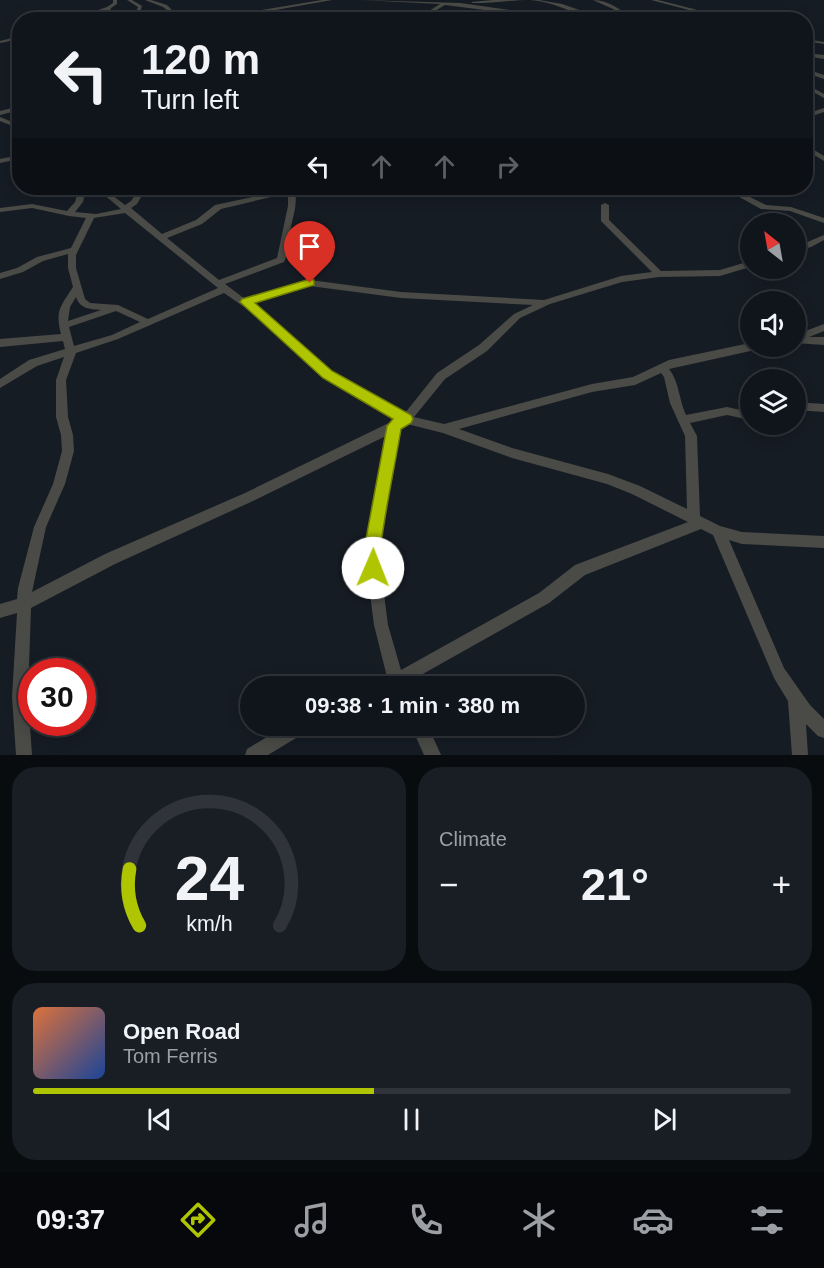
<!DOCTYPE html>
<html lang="en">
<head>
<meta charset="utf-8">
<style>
	body { margin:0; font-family:Arial,sans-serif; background:#191e24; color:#f1f3f6; height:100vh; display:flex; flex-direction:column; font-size:22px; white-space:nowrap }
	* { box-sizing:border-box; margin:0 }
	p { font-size:20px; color:#9c9fa3 }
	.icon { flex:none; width:33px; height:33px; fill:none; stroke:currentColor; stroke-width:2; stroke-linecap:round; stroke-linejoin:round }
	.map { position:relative; height:755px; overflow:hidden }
	.details { display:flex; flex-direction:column; gap:12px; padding:12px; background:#090c0f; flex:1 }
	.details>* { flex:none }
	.top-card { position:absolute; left:12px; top:12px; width:801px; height:183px; border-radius:24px; box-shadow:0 3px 15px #0003,0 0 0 2px #30343a; background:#10151b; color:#f1f3f6; overflow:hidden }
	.needle { width:39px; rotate:329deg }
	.buttons { position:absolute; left:740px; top:213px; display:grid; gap:12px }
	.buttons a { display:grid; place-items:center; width:66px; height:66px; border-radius:50%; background:#10151b; box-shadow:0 3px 15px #0003,0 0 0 2px #30343a; font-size:30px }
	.speed { position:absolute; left:18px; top:658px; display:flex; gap:12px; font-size:30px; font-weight:700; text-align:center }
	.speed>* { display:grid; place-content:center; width:78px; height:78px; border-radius:50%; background:#10151b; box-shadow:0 3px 15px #0003,0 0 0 2px #30343a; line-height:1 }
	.speed .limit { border:9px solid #d22; background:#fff; color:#111 }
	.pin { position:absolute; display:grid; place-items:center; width:51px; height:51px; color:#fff; margin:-62px -26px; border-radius:50% 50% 50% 0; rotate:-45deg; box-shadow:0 0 6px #0007 }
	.pin .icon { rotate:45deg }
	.me { position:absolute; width:66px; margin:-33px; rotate:1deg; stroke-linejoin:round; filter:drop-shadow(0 0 4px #0008) }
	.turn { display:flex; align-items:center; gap:21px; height:126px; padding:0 30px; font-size:27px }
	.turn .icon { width:78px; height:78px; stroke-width:2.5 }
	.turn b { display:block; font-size:42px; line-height:51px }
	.lanes { display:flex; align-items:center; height:57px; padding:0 30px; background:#0003; justify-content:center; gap:30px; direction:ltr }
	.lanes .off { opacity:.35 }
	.big { font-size:45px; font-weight:600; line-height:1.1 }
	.details .card { flex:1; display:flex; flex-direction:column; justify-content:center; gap:9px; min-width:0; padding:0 21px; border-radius:24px; background:#191e24 }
	.details .dial { align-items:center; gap:0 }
	.dial svg { height:156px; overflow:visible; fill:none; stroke:#30343a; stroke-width:7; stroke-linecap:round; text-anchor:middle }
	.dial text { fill:#f1f3f6; stroke:none }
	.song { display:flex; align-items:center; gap:18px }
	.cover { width:72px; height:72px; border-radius:9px; background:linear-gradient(135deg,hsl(20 70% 55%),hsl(220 70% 35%)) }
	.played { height:6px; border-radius:3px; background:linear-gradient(90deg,#b0c502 45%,#30343a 45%) }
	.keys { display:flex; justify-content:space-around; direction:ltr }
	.heat { display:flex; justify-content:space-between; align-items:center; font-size:33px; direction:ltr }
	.details .tiles { flex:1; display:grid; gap:12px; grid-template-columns:1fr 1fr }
	.card:last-child { grid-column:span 2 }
	.trip { position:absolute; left:240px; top:676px; width:345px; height:60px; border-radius:30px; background:#10151b; box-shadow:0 3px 15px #0003,0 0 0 2px #30343a; font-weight:600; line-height:60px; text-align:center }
	.menu { display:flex; height:96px; justify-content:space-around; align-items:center; background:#06080b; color:#9c9fa3 }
	.menu .icon { width:42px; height:42px }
	.menu .current { color:#b0c502 }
	.menu b { font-size:27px; color:#f1f3f6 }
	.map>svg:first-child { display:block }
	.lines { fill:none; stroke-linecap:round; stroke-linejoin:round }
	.minor { fill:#4a4b46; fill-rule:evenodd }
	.route { fill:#b0c502; stroke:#728001; stroke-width:1.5 }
</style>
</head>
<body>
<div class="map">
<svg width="824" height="755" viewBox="0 0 824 755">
	<rect width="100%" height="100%" fill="#161c24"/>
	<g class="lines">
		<g class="minor">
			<polygon points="113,0 117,0 117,4 111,8 107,20 103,20 106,10 77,20 69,20 107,7 113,3"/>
			<polygon points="127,0 132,0 142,6 139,15 140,18 168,11 163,7 145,0 151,0 167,5 173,11 183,15 206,19 322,0 332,0 218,20 194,20 171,13 146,20 136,20 135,15 138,7"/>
			<polygon points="360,0 460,3 581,20 565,20 445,5 430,14 431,20 427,20 426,13 440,4"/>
			<path d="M493 0H539L562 4 608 20C582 20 556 1 530 0 512 0 492 3 473 3L471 2Z"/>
			<path d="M593 0C608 0 622 10 633 20H627L613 9Z"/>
			<polygon points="651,0 658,0 737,20 727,20"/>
			<polygon points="409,13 411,15 379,20 364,20"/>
			<polygon points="20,36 20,39 0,43 0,41"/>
			<polygon points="806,39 824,42 824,44 806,41"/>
			<polygon points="806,53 824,55 824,59 806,56"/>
			<polygon points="806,69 824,75 824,79 806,73"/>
			<polygon points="806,84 824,94 824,98 806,88"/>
			<polygon points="20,106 20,110 0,115 0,111"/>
			<polygon points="824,108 824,112 806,118 806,114"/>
			<polygon points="0,117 20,125 20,129 0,121"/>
			<polygon points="806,145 824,156 824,161 806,150"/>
			<polygon points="20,155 20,159 0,163 0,159"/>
			<path d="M79 188H86L83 202 75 212 96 214 121 209 96 188H103L125 205 131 201 140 188H186V190L174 193 144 192 137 204 131 208 162 234 196 220 215 205 294 188C299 204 292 217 290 233 289 243 289 252 284 262L225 284 245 299 310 280 401 292 544 300 621 276 652 272 601 221V205L605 203 609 205V220L661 271 720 270 750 261V267L720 276 659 277 622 282 550 304 520 318 487 351 445 379 414 417 444 424 592 384 633 377 669 360 750 343V346H760L755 350 669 369C679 381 679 400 686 415L727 407 750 412V420L727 415 690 423 697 436 700 516 720 526 742 532 824 536V548L742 544 729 540 784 668 810 705 824 719V738L818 736 806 724 808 755H792L788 701 774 678 713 535 701 529 585 575 549 603 405 684 406 687H374L376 681 387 677 374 625 365 555 388 435 253 501 115 564 31 608 28 697 32 755H16L12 697 17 613 0 618V604L17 599 18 588 34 527 53 484 62 451 61 435 56 417V380L64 357 37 366 0 388V379L29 360 65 349 63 341 0 347V339L61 334C55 311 60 307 73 287L68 268V254L43 261 23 272 0 279V273L17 268 37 257 71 248 86 218 69 216 32 208 0 212V208L32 204 67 211 75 202ZM288 193V206L277 258 219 280 167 238 202 224 221 209ZM125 213 218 288 148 319 118 305 90 303 85 299 76 268V255L94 218ZM310 286 401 298 533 305 514 314 479 345 437 373 405 413 332 372 276 321 252 303ZM224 293 270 325 324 378 397 419 245 493 105 554 32 592 46 527 65 484 74 451 73 435 68 417 66 380 76 353 118 339ZM76 297C80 309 90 309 101 310L68 321 70 307ZM116 311 140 322 112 335 74 346 69 327ZM661 373 664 377 670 403 685 436 687 509 640 486 608 474 512 448 459 429 592 392 635 385ZM407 424 443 433 512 458 607 484 632 494 688 522 575 565 539 593 401 670 388 625 379 555 400 428Z"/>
			<polygon points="723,188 732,188 766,205 791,207 824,218 824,223 790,211 761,209"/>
			<polygon points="824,235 824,240 811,247 795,251 795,245 805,243"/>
			<polygon points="824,324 824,331 809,337 824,337 824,345 795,343 795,335"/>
			<polygon points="795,402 824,404 824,412 795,410"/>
			<polygon points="285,726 308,726 306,732 268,755 245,755 247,749"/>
			<polygon points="411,726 428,726 441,755 424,755"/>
		</g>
	</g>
	<path class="route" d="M310 279 314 280V285L255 303 332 371 411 415 413 419 411 423 401 429C395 465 387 501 382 537 381 549 384 564 379 575L373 577 367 575 363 555 387 426 393 419 323 378 240 302 242 299Z"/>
</svg>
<div class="buttons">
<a><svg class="needle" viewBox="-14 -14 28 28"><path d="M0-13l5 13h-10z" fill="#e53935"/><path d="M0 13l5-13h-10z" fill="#9c9fa3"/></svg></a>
<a><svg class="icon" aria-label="sound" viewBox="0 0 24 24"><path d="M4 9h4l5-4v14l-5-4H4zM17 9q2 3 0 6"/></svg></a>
<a><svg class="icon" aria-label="layers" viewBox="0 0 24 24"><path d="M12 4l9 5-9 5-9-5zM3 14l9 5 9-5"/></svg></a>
</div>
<div class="speed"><div class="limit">30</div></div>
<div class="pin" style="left:310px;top:283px;background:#d93025"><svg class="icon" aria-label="arrive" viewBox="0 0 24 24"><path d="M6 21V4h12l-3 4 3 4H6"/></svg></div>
<svg class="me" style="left:373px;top:568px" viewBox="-20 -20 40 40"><circle r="19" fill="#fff"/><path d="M0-13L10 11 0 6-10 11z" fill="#b0c502"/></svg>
<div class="trip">09:38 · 1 min · 380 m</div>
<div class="top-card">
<div class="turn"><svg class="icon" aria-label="left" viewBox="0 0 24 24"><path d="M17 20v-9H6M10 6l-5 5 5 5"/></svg><div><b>120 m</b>Turn left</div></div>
<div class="lanes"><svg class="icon" aria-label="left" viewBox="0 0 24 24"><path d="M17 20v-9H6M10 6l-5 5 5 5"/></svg><svg class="icon off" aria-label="ahead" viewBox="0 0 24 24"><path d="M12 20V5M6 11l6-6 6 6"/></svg><svg class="icon off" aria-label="ahead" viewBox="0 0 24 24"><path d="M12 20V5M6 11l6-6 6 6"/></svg><svg class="icon off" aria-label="right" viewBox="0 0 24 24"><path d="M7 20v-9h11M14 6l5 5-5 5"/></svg></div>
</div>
</div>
<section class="details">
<div class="tiles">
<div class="card dial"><svg viewBox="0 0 100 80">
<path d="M14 69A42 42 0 1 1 86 69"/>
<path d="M14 69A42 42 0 0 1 9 40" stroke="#b0c502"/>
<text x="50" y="56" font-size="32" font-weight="700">24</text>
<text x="50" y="72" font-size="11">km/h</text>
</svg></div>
<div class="card"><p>Climate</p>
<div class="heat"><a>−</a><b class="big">21°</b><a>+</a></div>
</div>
<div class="card">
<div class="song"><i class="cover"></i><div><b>Open Road</b><p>Tom Ferris</p></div></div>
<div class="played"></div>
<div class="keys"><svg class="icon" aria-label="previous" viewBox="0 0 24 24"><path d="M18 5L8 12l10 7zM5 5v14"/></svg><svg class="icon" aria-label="pause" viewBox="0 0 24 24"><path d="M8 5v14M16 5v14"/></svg><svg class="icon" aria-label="next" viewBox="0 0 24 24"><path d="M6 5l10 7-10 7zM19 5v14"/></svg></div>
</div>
</div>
</section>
<nav class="menu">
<b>09:37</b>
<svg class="icon current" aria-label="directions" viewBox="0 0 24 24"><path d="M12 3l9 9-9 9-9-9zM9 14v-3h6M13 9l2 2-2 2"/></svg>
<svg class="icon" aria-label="music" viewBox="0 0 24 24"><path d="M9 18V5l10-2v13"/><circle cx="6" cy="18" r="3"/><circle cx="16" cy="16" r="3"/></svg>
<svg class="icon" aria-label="phone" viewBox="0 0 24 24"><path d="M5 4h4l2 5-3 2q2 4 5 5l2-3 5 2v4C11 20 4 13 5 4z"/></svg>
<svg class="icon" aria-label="climate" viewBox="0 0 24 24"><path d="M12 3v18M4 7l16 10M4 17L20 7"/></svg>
<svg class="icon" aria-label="car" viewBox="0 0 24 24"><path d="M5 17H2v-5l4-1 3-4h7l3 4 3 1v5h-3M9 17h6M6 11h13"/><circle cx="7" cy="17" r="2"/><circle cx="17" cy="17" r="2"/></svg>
<svg class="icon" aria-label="filters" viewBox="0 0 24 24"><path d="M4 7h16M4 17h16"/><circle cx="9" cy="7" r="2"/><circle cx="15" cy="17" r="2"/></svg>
</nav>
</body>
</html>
